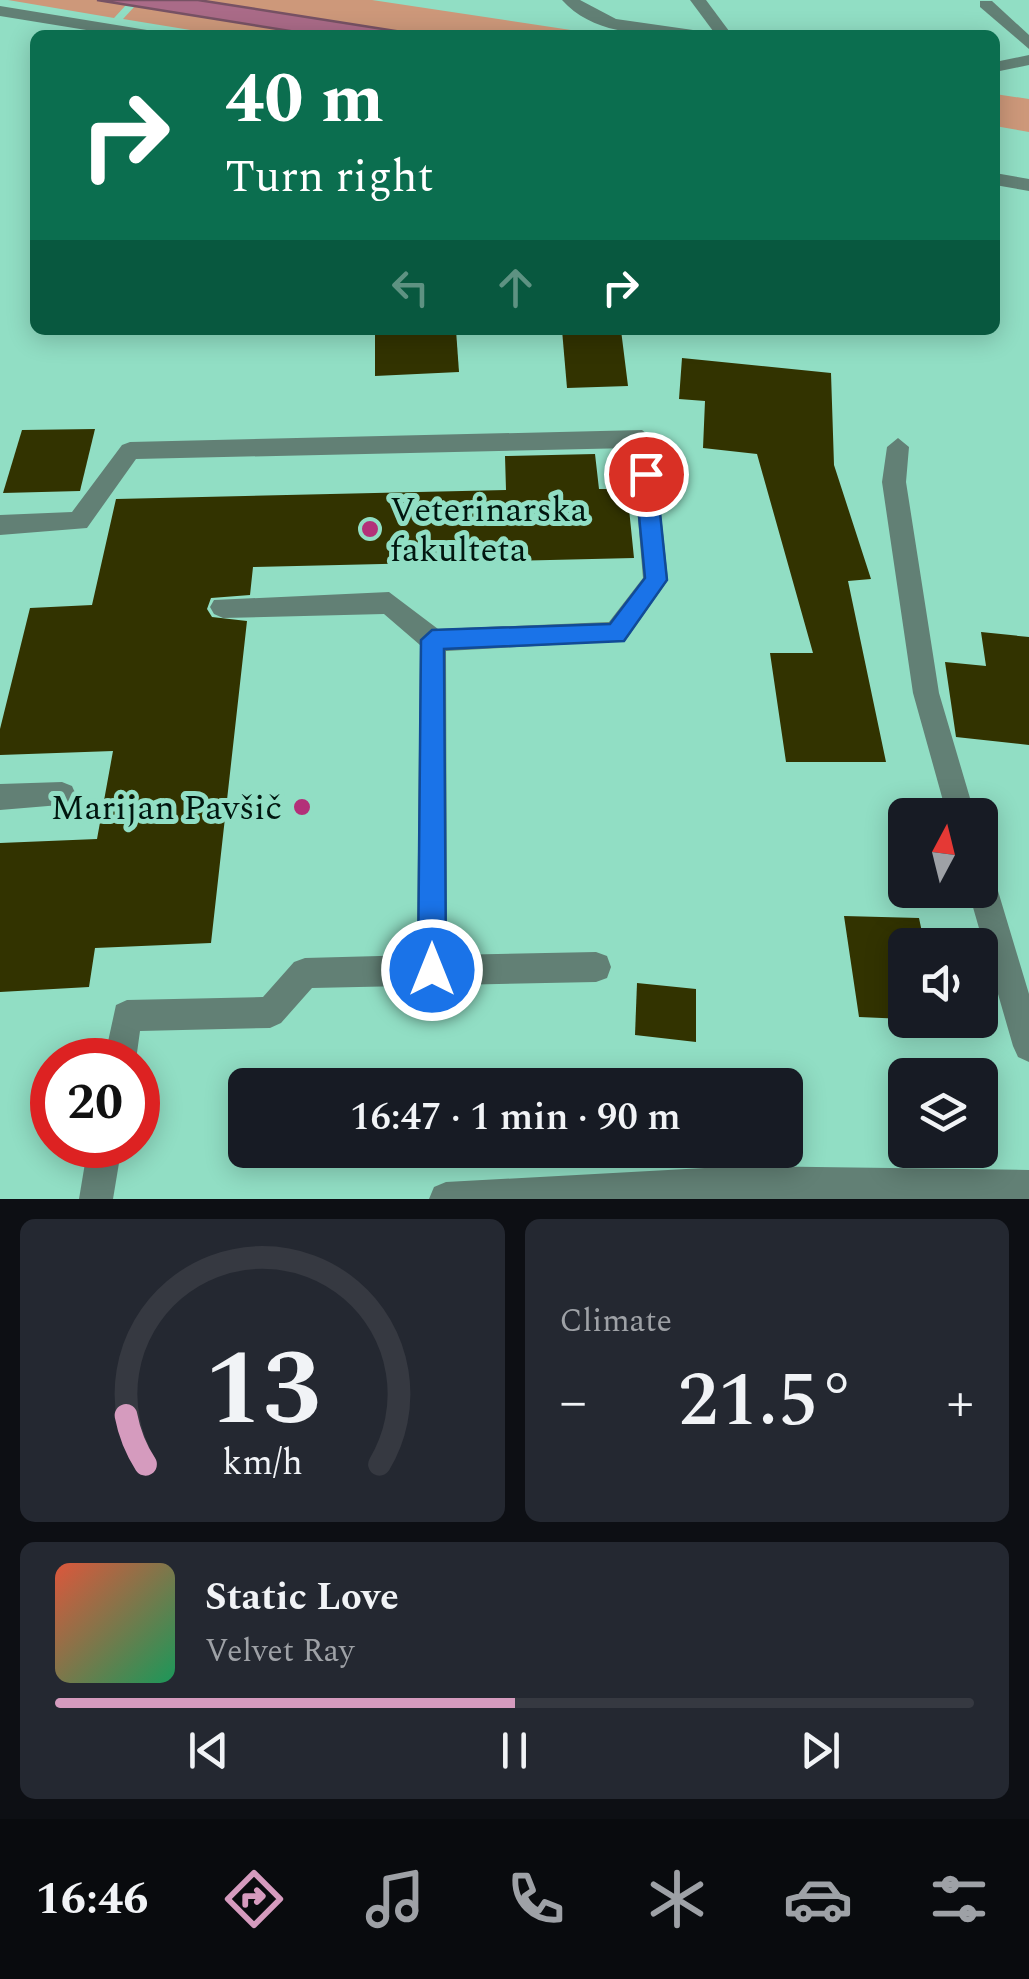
<!DOCTYPE html>
<html lang="en">
<head>
<meta charset="utf-8">
<style>
	body { margin:0; font-family:Spectral,serif; background:#242831; color:#f1f3f6; height:100vh; display:flex; flex-direction:column; font-size:38px; white-space:nowrap }
	* { box-sizing:border-box; margin:0 }
	p { font-size:32px; color:#9ea1a6 }
	.icon { flex:none; width:55px; height:55px; fill:none; stroke:currentColor; stroke-width:2; stroke-linecap:round; stroke-linejoin:round }
	.map { position:relative; height:1199px; overflow:hidden }
	.side { display:flex; flex-direction:column; gap:20px; padding:20px; background:#0d0f14; flex:1 }
	.side>* { flex:none }
	.banner { position:absolute; left:30px; top:30px; width:970px; height:305px; border-radius:15px; box-shadow:0 5px 25px #0003; background:#0b6e4f; color:#fff; overflow:hidden }
	.needle { width:65px; rotate:7deg }
	.buttons { position:absolute; left:888px; top:798px; display:grid; gap:20px }
	.buttons a { display:grid; place-items:center; width:110px; height:110px; border-radius:15px; background:#171b24; box-shadow:0 5px 25px #0003; font-size:50px }
	.speed { position:absolute; left:30px; top:1038px; display:flex; gap:20px; font-size:50px; font-weight:700; text-align:center }
	.speed>* { display:grid; place-content:center; width:130px; height:130px; border-radius:50%; background:#171b24; box-shadow:0 5px 25px #0003; line-height:1 }
	.speed .limit { border:15px solid #d22; background:#fff; color:#111 }
	.pin { position:absolute; display:grid; place-items:center; width:85px; height:85px; color:#fff; margin:-42px; border:5px solid #fff; border-radius:50%; box-shadow:0 2px 10px #0007 }
	.me { position:absolute; width:110px; margin:-55px; rotate:0deg; stroke-linejoin:round; filter:drop-shadow(0 0 8px #0008) }
	.turn { display:flex; align-items:center; gap:35px; height:210px; padding:0 30px; font-size:45px }
	.turn .icon { width:130px; height:130px; stroke-width:2.5 }
	.turn b { display:block; font-size:70px; line-height:85px }
	.lanes { display:flex; align-items:center; height:95px; padding:0 30px; background:#0003; justify-content:center; gap:50px; direction:ltr }
	.lanes .off { opacity:.35 }
	.big { font-size:75px; font-weight:600; line-height:1.1 }
	.side .tile { flex:1; display:flex; flex-direction:column; justify-content:center; gap:15px; min-width:0; padding:0 35px; border-radius:15px; background:#242831 }
	.side .dial { align-items:center; gap:0 }
	.dial svg { height:260px; overflow:visible; fill:none; stroke:#363941; stroke-width:7; stroke-linecap:round; text-anchor:middle }
	.dial text { fill:#f1f3f6; stroke:none }
	.song { display:flex; align-items:center; gap:30px }
	.cover { width:120px; height:120px; border-radius:15px; background:linear-gradient(135deg,hsl(10 70% 55%),hsl(150 70% 35%)) }
	.played { height:10px; border-radius:5px; background:linear-gradient(90deg,#d59bbe 50%,#363941 50%) }
	.keys { display:flex; justify-content:space-around; direction:ltr }
	.heat { display:flex; justify-content:space-between; align-items:center; font-size:55px; direction:ltr }
	.side .tiles { flex:1; display:grid; gap:20px; grid-template-columns:1fr 1fr }
	.tile:last-child { grid-column:span 2 }
	.trip { position:absolute; left:228px; top:1068px; width:575px; height:100px; border-radius:15px; background:#171b24; box-shadow:0 5px 25px #0003; font-weight:600; line-height:100px; text-align:center }
	.dock { display:flex; height:160px; justify-content:space-around; align-items:center; background:#090b0e; color:#9ea1a6 }
	.dock .icon { width:70px; height:70px }
	.dock .on { color:#d59bbe }
	.dock b { font-size:45px; color:#f1f3f6 }
	.map>svg:first-child { display:block }
	.green { fill:#cd987a }
	.water { fill:#aa6b88; stroke:#775264; stroke-width:2.5 }
	.building { fill:#323300 }
	.lines { fill:none; stroke-linecap:round; stroke-linejoin:round }
	.minor { fill:#628075; fill-rule:evenodd }
	.route { fill:#1a73e8; stroke:#114b97; stroke-width:2.5 }
	.poi-dot { fill:#b33079; stroke:#91dec4; stroke-width:4 }
	.labels { text-anchor:middle; stroke-width:10; stroke-linejoin:round; paint-order:stroke }
	.poi-label { font-size:35px; fill:#01160f; stroke:#91dec4; text-anchor:start }
</style>
</head>
<body>
<div class="map">
<svg width="1029" height="1199" viewBox="0 0 1029 1199">
	<rect width="100%" height="100%" fill="#91dec4"/>
	<g class="green">
		<polygon points="8,0 97,0 126,5 114,18"/>
		<polygon points="198,0 372,0 604,35 421,35"/>
		<polygon points="135,6 315,35 221,35 123,19"/>
		<polygon points="995,94 1029,99 1029,132 995,126"/>
	</g>
	<polygon class="water" points="97,0 198,0 421,35 315,35"/>
	<g class="building">
		<polygon points="375,330 456,330 459,372 375,376"/>
		<polygon points="562,330 621,330 628,386 567,388"/>
		<polygon points="682,358 831,373 834,465 871,579 848,581 886,762 786,762 770,653 813,653 757,454 703,448 705,401 679,399"/>
		<polygon points="95,429 80,491 3,493 22,430"/>
		<polygon points="595,454 599,489 627,489 634,558 253,567 250,595 211,598 207,609 212,617 247,621 211,943 95,948 89,987 0,992 0,843 97,839 113,751 0,755 0,729 30,608 92,605 116,499 506,490 505,456"/>
		<polygon points="981,632 1029,637 1029,745 956,737 945,662 986,666"/>
		<polygon points="844,916 919,918 923,937 963,930 966,945 905,945 905,1019 859,1017"/>
		<polygon points="637,983 696,989 696,1042 635,1035"/>
	</g>
	<g class="lines">
		<g class="minor">
			<path d="M562 0H580L616 19 693 30 701 35C654 35 596 38 562 0Z"/>
			<polygon points="690,0 706,0 732,35 716,35"/>
			<polygon points="980,1 992,1 1029,35 1029,49 980,7"/>
			<polygon points="0,6 147,30 155,35 117,35 0,16"/>
			<polygon points="1029,55 1029,65 995,72 995,62"/>
			<polygon points="995,173 1029,179 1029,191 995,185"/>
			<polygon points="642,430 653,439 668,580 625,641 446,651 447,955 596,952 607,956 611,967 607,978 596,982 312,988 281,1023 270,1028 140,1031 136,1060 104,1060 116,1005 127,1000 263,997 294,962 305,958 417,955 420,645 384,614 223,618 214,614 210,607 214,600 389,592 438,629 609,622 643,578 632,448 136,459 87,528 0,535 0,515 72,512 122,445 130,442"/>
			<polygon points="898,438 909,447 906,482 939,693 975,815 947,815 913,693 882,482 887,447"/>
			<polygon points="62,782 72,786 76,795 72,804 0,810 0,784"/>
			<polygon points="980,867 990,871 995,881 1029,994 1029,1062 1018,1057 1013,1046 968,890 980,890"/>
			<polygon points="88,1145 122,1145 113,1199 79,1199"/>
			<polygon points="741,1166 1029,1170 1029,1199 429,1199 434,1187 446,1182"/>
		</g>
	</g>
	<polygon class="route" points="646,466 656,474 667,580 624,641 444,649 446,970 442,980 432,984 422,980 418,970 421,640 432,630 610,624 645,578 635,474"/>
	<g class="poi-dot">
		<circle cx="370" cy="529" r="10"/>
		<circle cx="302" cy="807" r="10"/>
	</g>
	<g class="labels">
		<g class="poi-label">
			<text x="390" y="521">Veterinarska<tspan x="390" dy="40">fakulteta</tspan></text>
			<text x="282" y="819" text-anchor="end">Marijan Pavšič</text>
		</g>
	</g>
</svg>
<div class="buttons">
<a><svg class="needle" viewBox="-14 -14 28 28"><path d="M0-13l5 13h-10z" fill="#e53935"/><path d="M0 13l5-13h-10z" fill="#9ea1a6"/></svg></a>
<a><svg class="icon" aria-label="sound" viewBox="0 0 24 24"><path d="M4 9h4l5-4v14l-5-4H4zM17 9q2 3 0 6"/></svg></a>
<a><svg class="icon" aria-label="layers" viewBox="0 0 24 24"><path d="M12 4l9 5-9 5-9-5zM3 14l9 5 9-5"/></svg></a>
</div>
<div class="speed"><div class="limit">20</div></div>
<div class="pin" style="left:646px;top:474px;background:#d93025"><svg class="icon" aria-label="arrive" viewBox="0 0 24 24"><path d="M6 21V4h12l-3 4 3 4H6"/></svg></div>
<svg class="me" style="left:432px;top:970px" viewBox="-20 -20 40 40"><circle r="17" fill="#1a73e8" stroke="#fff" stroke-width="3"/><path d="M0-11L8 9 0 5-8 9z" fill="#fff"/></svg>
<div class="trip">16:47 · 1 min · 90 m</div>
<div class="banner">
<div class="turn"><svg class="icon" aria-label="right" viewBox="0 0 24 24"><path d="M7 20v-9h11M14 6l5 5-5 5"/></svg><div><b>40 m</b>Turn right</div></div>
<div class="lanes"><svg class="icon off" aria-label="left" viewBox="0 0 24 24"><path d="M17 20v-9H6M10 6l-5 5 5 5"/></svg><svg class="icon off" aria-label="ahead" viewBox="0 0 24 24"><path d="M12 20V5M6 11l6-6 6 6"/></svg><svg class="icon" aria-label="right" viewBox="0 0 24 24"><path d="M7 20v-9h11M14 6l5 5-5 5"/></svg></div>
</div>
</div>
<section class="side">
<div class="tiles">
<div class="tile dial"><svg viewBox="0 0 100 80">
<path d="M14 69A42 42 0 1 1 86 69"/>
<path d="M14 69A42 42 0 0 1 8 54" stroke="#d59bbe"/>
<text x="50" y="56" font-size="32" font-weight="700">13</text>
<text x="50" y="72" font-size="11">km/h</text>
</svg></div>
<div class="tile"><p>Climate</p>
<div class="heat"><a>−</a><b class="big">21.5°</b><a>+</a></div>
</div>
<div class="tile">
<div class="song"><i class="cover"></i><div><b>Static Love</b><p>Velvet Ray</p></div></div>
<div class="played"></div>
<div class="keys"><svg class="icon" aria-label="previous" viewBox="0 0 24 24"><path d="M18 5L8 12l10 7zM5 5v14"/></svg><svg class="icon" aria-label="pause" viewBox="0 0 24 24"><path d="M8 5v14M16 5v14"/></svg><svg class="icon" aria-label="next" viewBox="0 0 24 24"><path d="M6 5l10 7-10 7zM19 5v14"/></svg></div>
</div>
</div>
</section>
<nav class="dock">
<b>16:46</b>
<svg class="icon on" aria-label="directions" viewBox="0 0 24 24"><path d="M12 3l9 9-9 9-9-9zM9 14v-3h6M13 9l2 2-2 2"/></svg>
<svg class="icon" aria-label="music" viewBox="0 0 24 24"><path d="M9 18V5l10-2v13"/><circle cx="6" cy="18" r="3"/><circle cx="16" cy="16" r="3"/></svg>
<svg class="icon" aria-label="phone" viewBox="0 0 24 24"><path d="M5 4h4l2 5-3 2q2 4 5 5l2-3 5 2v4C11 20 4 13 5 4z"/></svg>
<svg class="icon" aria-label="climate" viewBox="0 0 24 24"><path d="M12 3v18M4 7l16 10M4 17L20 7"/></svg>
<svg class="icon" aria-label="car" viewBox="0 0 24 24"><path d="M5 17H2v-5l4-1 3-4h7l3 4 3 1v5h-3M9 17h6M6 11h13"/><circle cx="7" cy="17" r="2"/><circle cx="17" cy="17" r="2"/></svg>
<svg class="icon" aria-label="filters" viewBox="0 0 24 24"><path d="M4 7h16M4 17h16"/><circle cx="9" cy="7" r="2"/><circle cx="15" cy="17" r="2"/></svg>
</nav>
</body>
</html>
